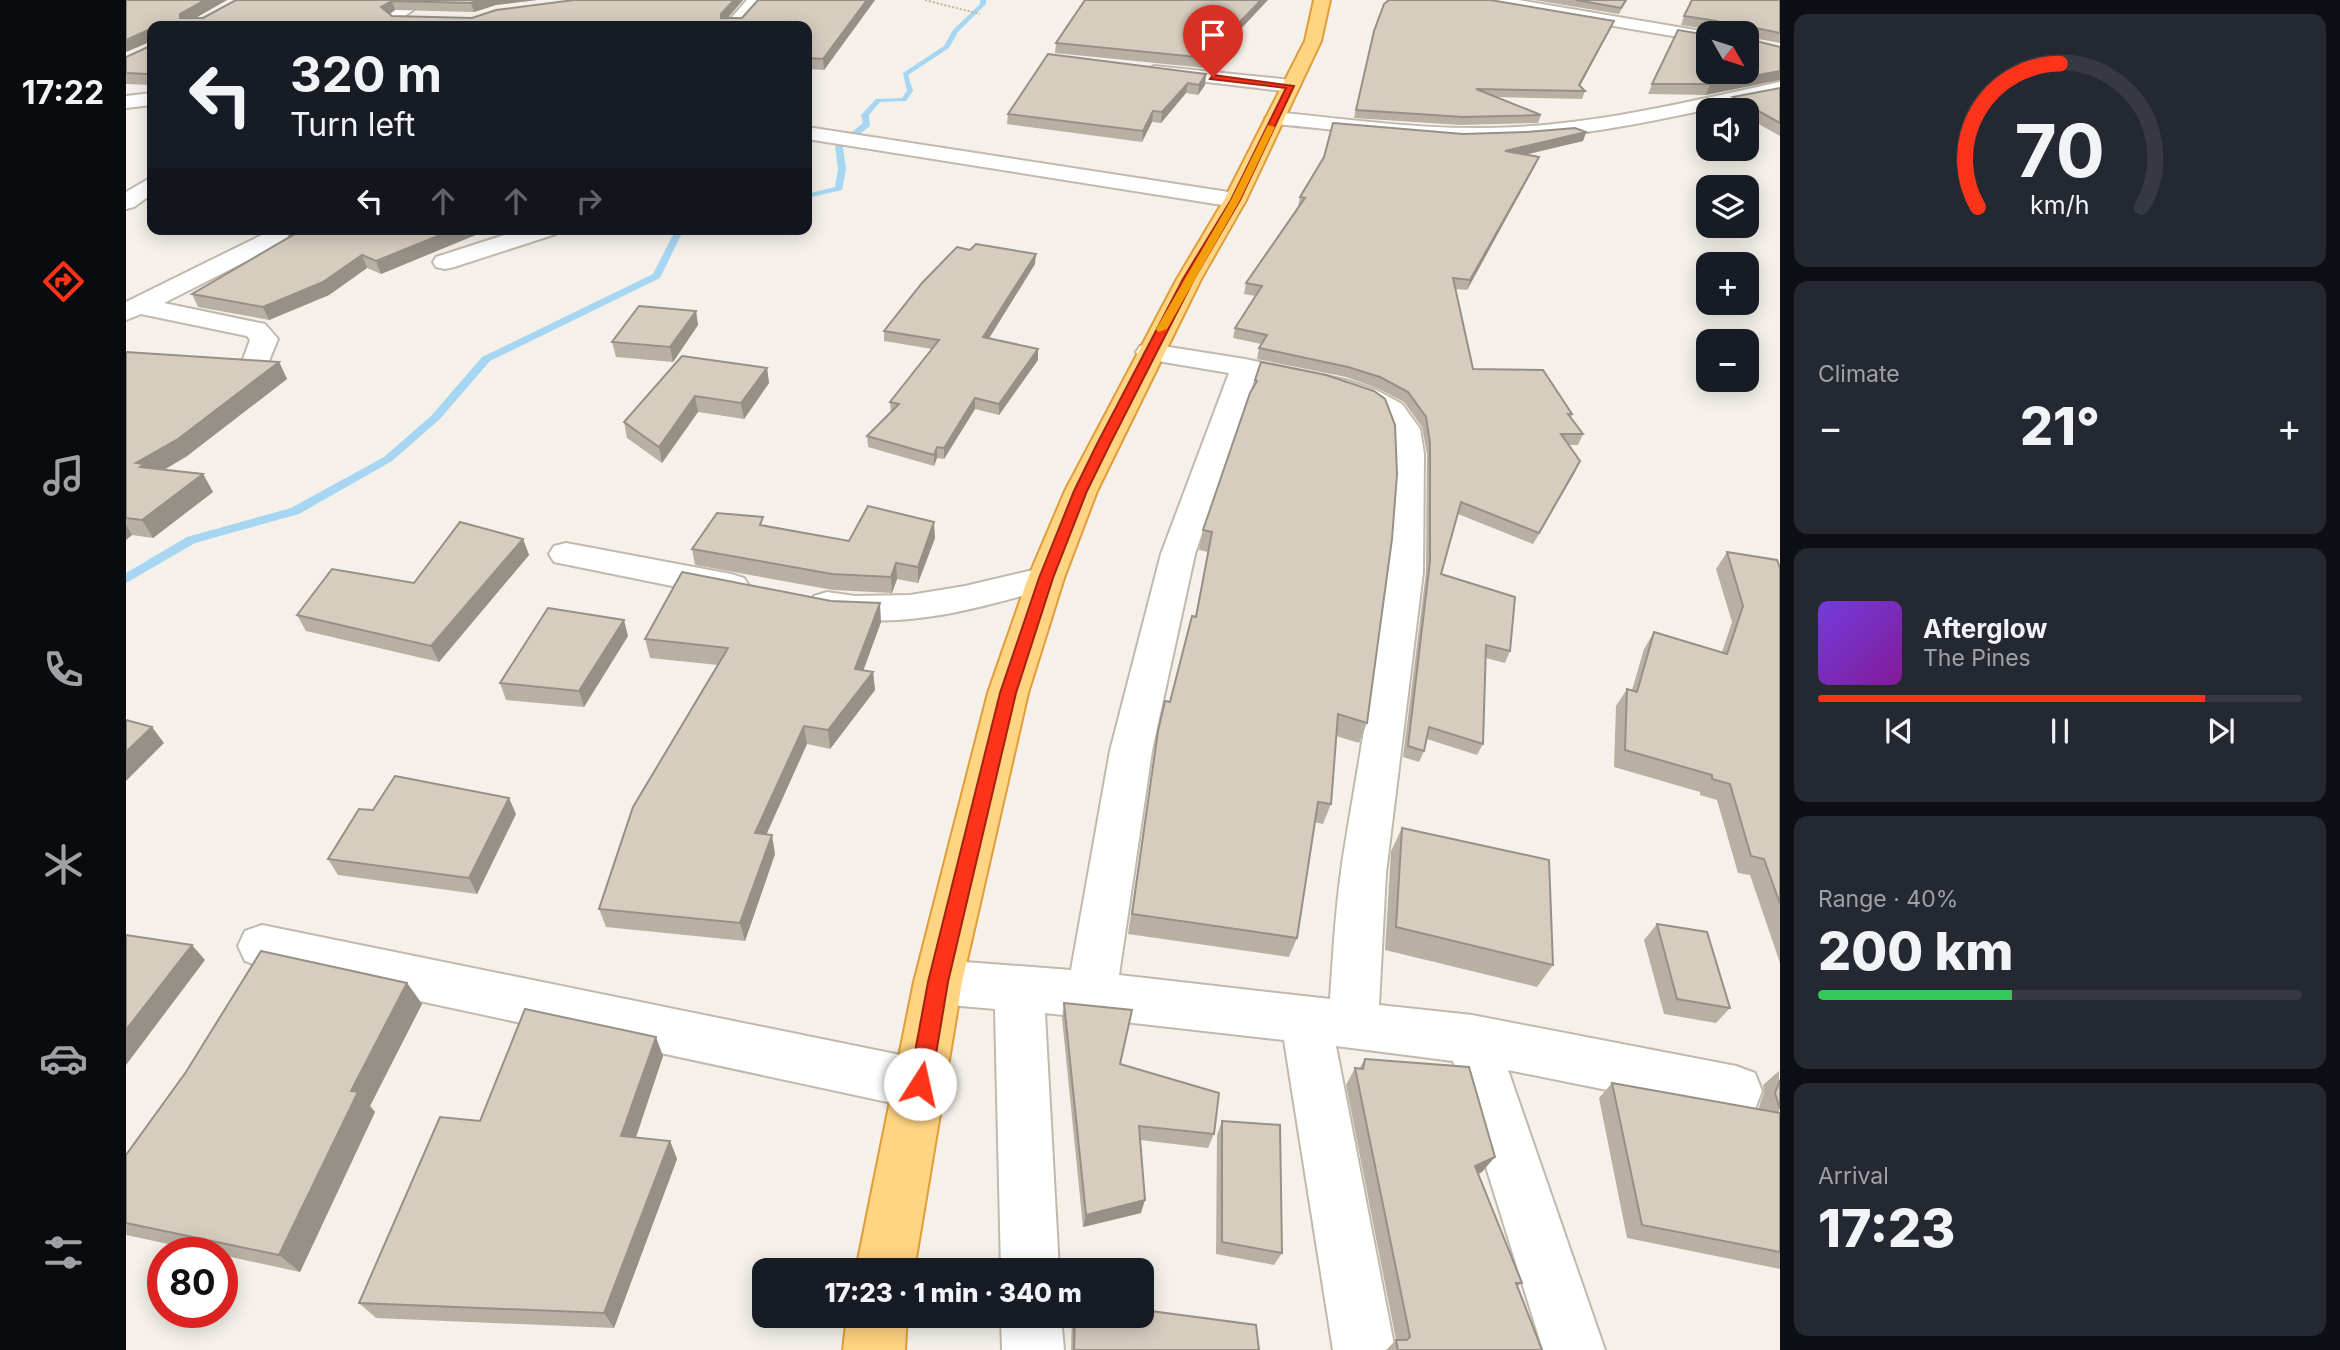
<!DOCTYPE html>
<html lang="en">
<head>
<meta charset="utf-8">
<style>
	body { margin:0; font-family:Inter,sans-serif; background:#242831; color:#f1f3f6; height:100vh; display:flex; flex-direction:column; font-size:26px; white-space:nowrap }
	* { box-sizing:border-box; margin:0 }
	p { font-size:23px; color:#9ea1a6 }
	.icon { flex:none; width:38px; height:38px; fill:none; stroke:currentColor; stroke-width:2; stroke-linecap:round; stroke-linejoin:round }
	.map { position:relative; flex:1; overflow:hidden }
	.drawer { display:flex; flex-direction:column; gap:14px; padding:14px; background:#0d0f14; width:560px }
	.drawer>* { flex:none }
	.banner { position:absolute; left:21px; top:21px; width:665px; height:214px; border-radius:14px; box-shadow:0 4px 18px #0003; background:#171b24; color:#f1f3f6; overflow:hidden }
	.needle { width:46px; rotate:129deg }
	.buttons { position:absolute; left:1570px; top:21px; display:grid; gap:14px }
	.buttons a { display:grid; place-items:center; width:63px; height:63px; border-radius:14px; background:#171b24; box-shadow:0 4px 18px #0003; font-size:35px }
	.speed { position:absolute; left:21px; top:1237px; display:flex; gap:14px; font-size:35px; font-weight:700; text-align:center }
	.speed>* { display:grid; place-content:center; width:91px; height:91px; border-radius:50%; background:#171b24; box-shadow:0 4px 18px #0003; line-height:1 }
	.speed .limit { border:10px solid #d22; background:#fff; color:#111 }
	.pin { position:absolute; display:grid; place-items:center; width:60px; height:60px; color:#fff; margin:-72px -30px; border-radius:50% 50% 50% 0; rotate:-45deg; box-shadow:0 0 7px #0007 }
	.pin .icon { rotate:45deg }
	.me { position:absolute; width:77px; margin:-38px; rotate:10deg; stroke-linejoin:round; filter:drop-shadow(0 0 5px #0008) }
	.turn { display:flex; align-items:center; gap:24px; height:147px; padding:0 28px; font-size:32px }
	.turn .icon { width:91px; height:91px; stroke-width:2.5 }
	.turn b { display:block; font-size:49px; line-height:60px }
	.lanes { display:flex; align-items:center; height:66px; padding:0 28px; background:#0003; justify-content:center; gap:35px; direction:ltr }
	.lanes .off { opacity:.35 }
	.big { font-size:52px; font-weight:800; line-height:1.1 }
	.drawer .card { flex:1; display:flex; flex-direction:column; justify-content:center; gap:10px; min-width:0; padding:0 24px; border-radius:14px; background:#242831 }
	.drawer .dial { align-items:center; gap:0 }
	.dial svg { height:182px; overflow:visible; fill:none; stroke:#363941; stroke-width:7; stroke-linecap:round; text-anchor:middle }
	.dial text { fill:#f1f3f6; stroke:none }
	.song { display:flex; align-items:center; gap:21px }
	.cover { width:84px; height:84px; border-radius:10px; background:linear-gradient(135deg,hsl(260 70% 55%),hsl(290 70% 35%)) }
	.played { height:7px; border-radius:4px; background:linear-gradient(90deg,#fd3419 80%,#363941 80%) }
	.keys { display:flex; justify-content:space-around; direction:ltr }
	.heat { display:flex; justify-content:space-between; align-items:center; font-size:38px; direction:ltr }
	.charge { height:10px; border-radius:5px; background:linear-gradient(90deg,#34c759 40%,#363941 0) }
	.trip { position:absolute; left:626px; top:1258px; width:402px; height:70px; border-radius:14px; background:#171b24; box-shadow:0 4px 18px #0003; font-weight:800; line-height:70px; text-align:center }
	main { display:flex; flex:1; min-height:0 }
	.menu { display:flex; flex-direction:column; width:126px; justify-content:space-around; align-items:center; background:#090b0e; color:#9ea1a6 }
	.menu .icon { width:49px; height:49px }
	.menu .on { color:#fd3419 }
	.menu b { font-size:32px; color:#f1f3f6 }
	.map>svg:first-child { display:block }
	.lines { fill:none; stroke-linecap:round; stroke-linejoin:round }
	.stream { fill:#a6d6f2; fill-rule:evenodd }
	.minor-casing { stroke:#c1b9ac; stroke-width:4 }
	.trunk-casing { stroke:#e09d39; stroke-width:4 }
	.path { stroke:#c3b49d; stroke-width:2; stroke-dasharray:2 2; stroke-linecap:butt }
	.minor { fill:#fff; fill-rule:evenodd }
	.trunk { fill:#ffd482; fill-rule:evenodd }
	.wall { fill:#b9b0a4 }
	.shaded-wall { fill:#969086 }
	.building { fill:#d7cdbf; stroke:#969086; stroke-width:2 }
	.route { fill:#fd3419; stroke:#a42210; stroke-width:2 }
	.slow { fill:#f59e0b }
</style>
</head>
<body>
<main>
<nav class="menu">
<b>17:22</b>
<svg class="icon on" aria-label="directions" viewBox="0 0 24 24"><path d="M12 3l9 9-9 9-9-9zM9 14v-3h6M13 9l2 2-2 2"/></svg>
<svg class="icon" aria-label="music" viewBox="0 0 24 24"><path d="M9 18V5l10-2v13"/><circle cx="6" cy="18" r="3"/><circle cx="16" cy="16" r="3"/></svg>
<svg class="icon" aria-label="phone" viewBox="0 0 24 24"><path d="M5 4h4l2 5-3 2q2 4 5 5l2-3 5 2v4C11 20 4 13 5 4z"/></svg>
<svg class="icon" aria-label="climate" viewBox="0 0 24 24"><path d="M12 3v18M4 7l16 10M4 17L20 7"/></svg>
<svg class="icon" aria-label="car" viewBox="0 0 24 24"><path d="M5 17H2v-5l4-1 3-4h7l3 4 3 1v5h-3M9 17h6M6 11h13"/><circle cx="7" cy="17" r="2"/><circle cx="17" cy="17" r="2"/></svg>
<svg class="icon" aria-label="filters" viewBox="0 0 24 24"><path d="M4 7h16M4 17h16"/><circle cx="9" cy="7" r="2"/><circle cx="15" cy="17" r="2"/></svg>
</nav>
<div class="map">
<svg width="1654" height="1350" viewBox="0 0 1654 1350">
	<rect width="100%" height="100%" fill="#f5f1ea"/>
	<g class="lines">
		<g class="stream">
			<polygon points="854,0 860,0 860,4 832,32 823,48 782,75 787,91 780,101 754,102 743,115 744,126 717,147 720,169 716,190 681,198 681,194 709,187 712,169 709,146 737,123 735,115 750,99 776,98 781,91 777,73 818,46 827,30 854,4"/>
			<polygon points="550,229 558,229 534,278 364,361 313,420 266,461 173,514 69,543 0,583 0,573 61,537 165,508 258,457 305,416 356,357 527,274"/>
		</g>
		<g class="minor-casing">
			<g id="minor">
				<polygon points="283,0 301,0 265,26 247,26"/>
				<polygon points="621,0 638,0 615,26 598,26"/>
				<polygon points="1356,0 1392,0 1587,33 1582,33 1582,42 1364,5"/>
				<polygon points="1028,66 1165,80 1174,86 1165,92 1022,75 1019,71"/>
				<path d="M1654 82V94C1557 114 1460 139 1361 140 1290 141 1219 130 1149 124L1139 118 1149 112C1219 119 1290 129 1361 128 1460 127 1557 103 1654 82Z"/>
				<polygon points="26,93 26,105 0,108 0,96"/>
				<polygon points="681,127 1109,193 1117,195 1120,200 1117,205 1109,207 681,139"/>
				<polygon points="26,177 26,194 8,207 0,209 0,192"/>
				<polygon points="148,229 177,229 174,234 38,303 139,324 152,339 140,368 130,370 120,368 116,362 124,340 121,336 15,314 0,320 0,302"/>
				<polygon points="397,229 433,229 430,234 328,267 319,269 310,267 307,262 310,257"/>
				<path d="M1024 344 1119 359 1219 380 1250 390 1276 404 1294 429 1298 454 1297 572 1260 873 1253 1005 1346 1015 1610 1066 1629 1073 1636 1091 1629 1109 1610 1116 1382 1070 1479 1350H1417L1327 1061 1210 1046 1269 1350H1207L1158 1040 919 1013 933 1270H875L869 1009 812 1004 795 998 788 982 795 966 812 960 945 970 984 751 1035 554 1103 373 1014 358 1010 352 1014 346ZM1129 378C1162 385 1231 393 1255 416 1295 453 1223 805 1215 872 1209 914 1207 957 1204 999L993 975 1026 751 1069 554Z"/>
				<polygon points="440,543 605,574 618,578 623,586 618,594 605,598 428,562 423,554 428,546"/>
				<path d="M920 567 932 570 938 578 932 586C855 607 769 635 688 612L683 604 688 596 701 592 729 596 784 595 839 586Z"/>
				<polygon points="136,925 794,1059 813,1066 820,1084 813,1102 794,1109 136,967 119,961 112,946 119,931"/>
				<polygon points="875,1316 935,1316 938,1350 876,1350"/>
			</g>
		</g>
		<g class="trunk-casing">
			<g id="trunk">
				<polygon points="1188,0 1204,0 1195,41 1120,200 1075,279 971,491 938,578 902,693 836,982 788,1270 730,1270 788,982 862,693 902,578 939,491 1051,279 1098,200 1179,41"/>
				<polygon points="721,1316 781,1316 779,1350 717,1350"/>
			</g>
		</g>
		<polyline class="path" points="799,0 854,14"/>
		<use href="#minor" class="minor"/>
		<use href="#trunk" class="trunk"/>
	</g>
	<g class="wall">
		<polygon points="0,0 101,0 69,18 77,18 110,0 411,0 370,5 348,12 269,10 264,14 266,16 346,18 370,10 448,0 617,0 602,18 616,18 632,0 749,0 698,70 681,69 681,26 26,26 26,85 0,84 0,57 22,47 22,42 0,52"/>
		<polygon points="1408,0 1501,0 1493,14"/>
		<polygon points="1654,0 1654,43 1622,37 1580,95 1522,94 1526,84 1582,72 1620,33 1586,33 1587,30 1555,25 1558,16"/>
		<polygon points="1366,1 1488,21 1485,28 1454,86 1459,91 1456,99 1370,97 1415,115 1412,123 1334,125 1228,118 1248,31"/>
		<polygon points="1112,32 1112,35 1089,69 929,53 930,43"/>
		<polygon points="922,54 1079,85 1072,95 1060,93 1035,123 1026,122 1016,142 881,124 882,114"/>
		<polygon points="1654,88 1654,136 1620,117 1620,110 1608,110 1603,108 1607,97"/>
		<polygon points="1460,132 1457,141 1399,155 1409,166 1341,290 1329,289 1347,369 1446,414 1445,418 1457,434 1452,445 1442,445 1449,472 1407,544 1332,514 1315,574 1384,651 1379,663 1360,658 1357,744 1351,755 1301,739 1298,751 1293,762 1277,757 1300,572 1301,454 1296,427 1278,402 1251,388 1220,377 1131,359 1133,348 1135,344 1107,338 1109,328 1130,296 1118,294 1120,283 1172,206 1174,197 1337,134"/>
		<polygon points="364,229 255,274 241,268 203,295 143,320 72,307 66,294 163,238 160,231"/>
		<polygon points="909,264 863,338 912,349 912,360 873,415 849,409 818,459 811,458 808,466 742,447 741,436 765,413 764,402 806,349 758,341 758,331"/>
		<polygon points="570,311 572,325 547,362 490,357 486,342"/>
		<polygon points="0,352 153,362 161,379 61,456 38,470 77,474 87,492 27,538 6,535 0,540"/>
		<polygon points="1135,362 1241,723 1233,743 1210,736 1205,804 1197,824 1188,822 1171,938 1163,957 1002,934 1032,731 1044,702 1069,617 1082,552 1073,550 1077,530 1127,388"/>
		<polygon points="641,368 643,383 618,419 572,412 536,463 501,438 498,422"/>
		<polygon points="638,526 723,541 809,538 792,583 771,579 766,593 707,590 569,565 566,549"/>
		<polygon points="397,539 403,555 313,662 180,631 171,615 288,583"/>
		<polygon points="1601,552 1654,568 1654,963 1624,875 1612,873 1591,800 1574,795 1574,792 1488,767 1490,706 1501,689 1506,690 1518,649 1528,632 1596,652 1606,622 1590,569"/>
		<polygon points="755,622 737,670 747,672 749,690 704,749 681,744 640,834 649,854 619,941 480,927 473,909 592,665 524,658 519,639"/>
		<polygon points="502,636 458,707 380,700 374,683"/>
		<polygon points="247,810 390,814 351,894 212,875 202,859"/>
		<polygon points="1276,828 1427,965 1411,987 1259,950 1265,851"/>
		<polygon points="1531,924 1604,1008 1590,1023 1538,1014 1518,940"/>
		<polygon points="281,983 296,1004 244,1106 249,1112 174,1272 96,1255 96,1253 85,1253 0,1235 0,1155"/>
		<polygon points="938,1003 994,1064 1088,1134 1082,1148 1014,1140 1015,1213 957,1227 936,1018"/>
		<polygon points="537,1056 510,1138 544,1141 551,1159 488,1328 250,1318 233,1303 354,1121"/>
		<polygon points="1239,1059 1356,1172 1352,1174 1396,1283 1391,1287 1416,1350 1260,1350 1270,1340 1220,1085 1229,1068 1233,1069"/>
		<polygon points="1653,1071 1654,1269 1501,1238 1473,1098 1486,1083 1633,1110 1633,1107 1638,1092 1637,1085"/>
		<polygon points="1096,1121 1156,1253 1148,1265 1090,1254 1091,1135"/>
		<polygon points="946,1316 1017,1316 1133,1350 945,1350"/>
	</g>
	<g class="shaded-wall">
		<polygon points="79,0 101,0 59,24 54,18 54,14"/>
		<polygon points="353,0 411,0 370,5 348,12 345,3"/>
		<polygon points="608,0 617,0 596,24 595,14"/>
		<polygon points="741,0 749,0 698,70 697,59"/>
		<polygon points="1135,0 1142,0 1112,32 1112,35 1089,69 1091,59 1111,25"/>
		<polygon points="266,1 269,10 259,17 255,7"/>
		<polygon points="1488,21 1485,28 1450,93 1453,85"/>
		<polygon points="22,30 26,41 0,52 0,40"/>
		<polygon points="1654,71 1654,80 1580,95 1584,84"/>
		<polygon points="26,73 26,83 22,74"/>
		<polygon points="1080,74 1079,85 1072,95 1073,85"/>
		<polygon points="1062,83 1060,93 1035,123 1036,112"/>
		<polygon points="1027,111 1026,122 1016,142 1017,131"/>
		<polygon points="1460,132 1457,141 1376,160 1379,151"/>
		<polygon points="1413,157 1409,166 1341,290 1344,280"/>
		<polygon points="329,229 364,229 255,274 250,261"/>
		<polygon points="910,254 909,264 857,348 857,337"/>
		<polygon points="236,255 241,268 203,295 143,320 137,307"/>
		<polygon points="570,311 572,325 547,362 544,347"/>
		<polygon points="912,349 912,360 873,415 873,404"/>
		<polygon points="153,362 161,379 61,456 26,477 10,463"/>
		<polygon points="641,368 643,383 618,419 615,403"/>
		<polygon points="569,396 572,412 536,463 533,447"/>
		<polygon points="849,398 849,409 818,459 818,448"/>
		<polygon points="811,447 811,458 808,466 808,455"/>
		<polygon points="1454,461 1449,472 1407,544 1413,533"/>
		<polygon points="77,474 87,492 27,538 16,520"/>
		<polygon points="808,522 809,538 792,583 792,567"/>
		<polygon points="0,525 6,535 0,540"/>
		<polygon points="397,539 403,555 313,662 305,646"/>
		<polygon points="770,563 771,579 766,593 765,577"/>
		<polygon points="754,603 755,622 731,688 729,669"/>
		<polygon points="498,620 502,636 458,707 453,691"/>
		<polygon points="747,672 749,690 704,749 702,730"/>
		<polygon points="678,726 681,744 633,851 629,833"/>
		<polygon points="26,727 38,743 0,781 0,752"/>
		<polygon points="383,798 390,814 351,894 343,878"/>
		<polygon points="646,835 649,854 619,941 614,923"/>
		<polygon points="66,945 79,960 0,1065 0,1030"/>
		<polygon points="281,983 296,1004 244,1106 249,1112 174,1272 153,1255 225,1091"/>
		<polygon points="530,1037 537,1056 504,1154 495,1136"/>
		<polygon points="544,1141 551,1159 488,1328 478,1313"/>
		<polygon points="1369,1157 1356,1172 1336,1181 1349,1166"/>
		<polygon points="1019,1200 1015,1213 957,1227 960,1215"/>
	</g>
	<g class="building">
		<polygon points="0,0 79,0 54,14 54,18 77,18 110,0 353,0 345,3 266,1 255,7 266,16 346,18 370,10 448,0 608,0 595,14 595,18 616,18 632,0 741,0 697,59 681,58 681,26 26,26 26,73 22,74 0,73 0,57 22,47 22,30 0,40"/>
		<polygon points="959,0 1135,0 1111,25 1113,25 1091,59 930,43"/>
		<polygon points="1263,0 1364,0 1488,21 1453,85 1459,91 1350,89 1415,115 1337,117 1230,110 1248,31 1258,4"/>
		<polygon points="1450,0 1500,0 1495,8"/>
		<polygon points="1566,0 1654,0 1654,33 1625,27 1622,30 1622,39 1654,47 1654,71 1584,84 1526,84 1552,30 1582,35 1582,72 1620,72 1620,33 1586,33 1589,26 1594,24 1591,21 1558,16"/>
		<polygon points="922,54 1080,74 1073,85 1062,83 1036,112 1027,111 1017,131 882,114"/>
		<polygon points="1654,88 1654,123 1607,97"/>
		<polygon points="1207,123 1337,134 1401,132 1449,128 1460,132 1379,151 1413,157 1344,280 1327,278 1347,369 1417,370 1446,414 1442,414 1457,434 1435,434 1454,461 1413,533 1335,502 1315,574 1389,597 1384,651 1360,645 1357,744 1303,727 1298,751 1282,746 1304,561 1304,443 1300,417 1282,392 1254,377 1222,367 1133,348 1141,335 1109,328 1136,286 1120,283 1179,198 1174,197 1198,157"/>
		<polygon points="162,229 329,229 250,261 236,255 197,282 137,307 66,294 172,232 160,231"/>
		<polygon points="850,244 910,254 857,337 912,349 873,404 849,398 818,448 811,447 808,455 741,436 773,404 764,402 813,340 758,331 796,283 831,247 844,250"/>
		<polygon points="513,306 570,311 544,347 486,342"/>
		<polygon points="0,352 153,362 52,439 10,463 18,464 14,467 77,474 16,520 0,518"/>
		<polygon points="556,356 641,368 615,403 569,396 533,447 498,422"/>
		<polygon points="1135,362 1200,375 1248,391 1259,399 1269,425 1271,474 1266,539 1241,723 1212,714 1205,804 1192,802 1171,938 1006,914 1032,731 1039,701 1044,702 1066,616 1070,617 1086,532 1077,530 1124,393 1131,381 1129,380"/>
		<polygon points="742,506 808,522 792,567 770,563 765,577 706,574 566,549 591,513 637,517 634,525 723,541"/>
		<polygon points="334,522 397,539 305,646 171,615 206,569 288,583"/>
		<polygon points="1601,552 1651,560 1654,568 1654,904 1638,859 1625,856 1604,784 1586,779 1586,775 1499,750 1501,689 1511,692 1528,632 1601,654 1617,606"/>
		<polygon points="556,572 705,601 754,603 729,669 747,672 702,730 678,726 629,833 646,835 614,923 473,909 507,807 602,648 519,639"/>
		<polygon points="422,608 498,620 453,691 374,683"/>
		<polygon points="0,720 26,727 0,752"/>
		<polygon points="269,776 383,798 343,878 202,859 233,809 247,810"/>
		<polygon points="1276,828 1423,860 1427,965 1270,927"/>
		<polygon points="1531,924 1581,932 1604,1008 1551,999"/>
		<polygon points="0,935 66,945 0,1030"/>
		<polygon points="135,951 281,983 225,1091 232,1092 153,1255 0,1223 0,1155 60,1072"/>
		<polygon points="938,1003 1006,1010 994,1064 1093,1093 1088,1134 1013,1126 1019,1200 960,1215"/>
		<polygon points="399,1009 530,1037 495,1136 544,1141 478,1313 233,1303 314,1117 354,1121"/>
		<polygon points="1239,1059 1343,1067 1369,1157 1349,1166 1396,1283 1390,1283 1416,1350 1272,1350 1270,1340 1281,1340 1284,1337 1229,1068 1237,1069"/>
		<polygon points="1654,1080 1654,1109 1649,1093"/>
		<polygon points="1486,1083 1654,1113 1654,1252 1516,1225"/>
		<polygon points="1096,1121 1154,1125 1156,1253 1096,1242"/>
		<polygon points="1017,1310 1130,1325 1133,1350 948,1350 949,1316 1017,1316"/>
	</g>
	<polygon class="route" points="1087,75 1168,86 1114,200 1068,279 984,444 961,491 927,578 890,693 822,982 805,1084 801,1092 794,1095 786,1092 783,1084 802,982 874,693 913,578 948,491 971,444 1057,279 1105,200 1160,88 1084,79"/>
	<polygon class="slow" points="1142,125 1149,127 1114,200 1041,329 1032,332 1030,329 1105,200"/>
</svg>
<div class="buttons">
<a><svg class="needle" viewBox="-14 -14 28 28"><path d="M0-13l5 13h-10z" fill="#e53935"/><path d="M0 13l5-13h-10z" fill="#9ea1a6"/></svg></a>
<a><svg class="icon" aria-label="sound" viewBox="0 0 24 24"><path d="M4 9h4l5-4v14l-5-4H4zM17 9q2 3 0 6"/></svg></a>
<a><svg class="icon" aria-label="layers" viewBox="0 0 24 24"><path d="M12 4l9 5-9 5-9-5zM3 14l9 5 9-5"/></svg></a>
<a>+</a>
<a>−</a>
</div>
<div class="speed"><div class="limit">80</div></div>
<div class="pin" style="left:1087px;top:77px;background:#d93025"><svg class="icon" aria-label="arrive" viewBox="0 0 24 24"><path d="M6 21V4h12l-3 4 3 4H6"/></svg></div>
<svg class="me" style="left:794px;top:1084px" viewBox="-20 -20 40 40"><circle r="19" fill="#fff"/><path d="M0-13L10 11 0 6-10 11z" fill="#fd3419"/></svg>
<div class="trip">17:23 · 1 min · 340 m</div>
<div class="banner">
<div class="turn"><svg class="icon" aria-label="left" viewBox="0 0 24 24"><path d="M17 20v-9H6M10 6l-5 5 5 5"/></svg><div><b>320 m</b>Turn left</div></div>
<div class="lanes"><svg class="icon" aria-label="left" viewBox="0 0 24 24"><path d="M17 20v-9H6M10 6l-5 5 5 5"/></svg><svg class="icon off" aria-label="ahead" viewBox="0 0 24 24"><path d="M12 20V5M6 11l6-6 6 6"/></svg><svg class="icon off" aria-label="ahead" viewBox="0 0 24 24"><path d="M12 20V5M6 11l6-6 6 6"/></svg><svg class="icon off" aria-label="right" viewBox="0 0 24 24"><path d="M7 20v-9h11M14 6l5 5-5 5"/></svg></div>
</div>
</div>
<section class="drawer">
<div class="card dial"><svg viewBox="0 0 100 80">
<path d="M14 69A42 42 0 1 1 86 69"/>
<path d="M14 69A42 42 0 0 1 50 6" stroke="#fd3419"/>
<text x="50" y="56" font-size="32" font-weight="700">70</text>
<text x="50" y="72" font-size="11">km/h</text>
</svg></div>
<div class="card"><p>Climate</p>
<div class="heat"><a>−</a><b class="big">21°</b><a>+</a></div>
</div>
<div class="card">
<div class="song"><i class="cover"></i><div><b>Afterglow</b><p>The Pines</p></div></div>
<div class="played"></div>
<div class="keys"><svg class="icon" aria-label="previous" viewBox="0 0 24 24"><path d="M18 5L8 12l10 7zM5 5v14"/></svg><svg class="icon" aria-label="pause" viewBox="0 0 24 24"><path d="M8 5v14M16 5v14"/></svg><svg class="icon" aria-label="next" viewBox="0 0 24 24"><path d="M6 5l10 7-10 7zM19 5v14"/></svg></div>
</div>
<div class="card"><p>Range · 40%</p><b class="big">200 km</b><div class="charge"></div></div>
<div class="card"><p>Arrival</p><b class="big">17:23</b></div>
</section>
</main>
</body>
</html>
